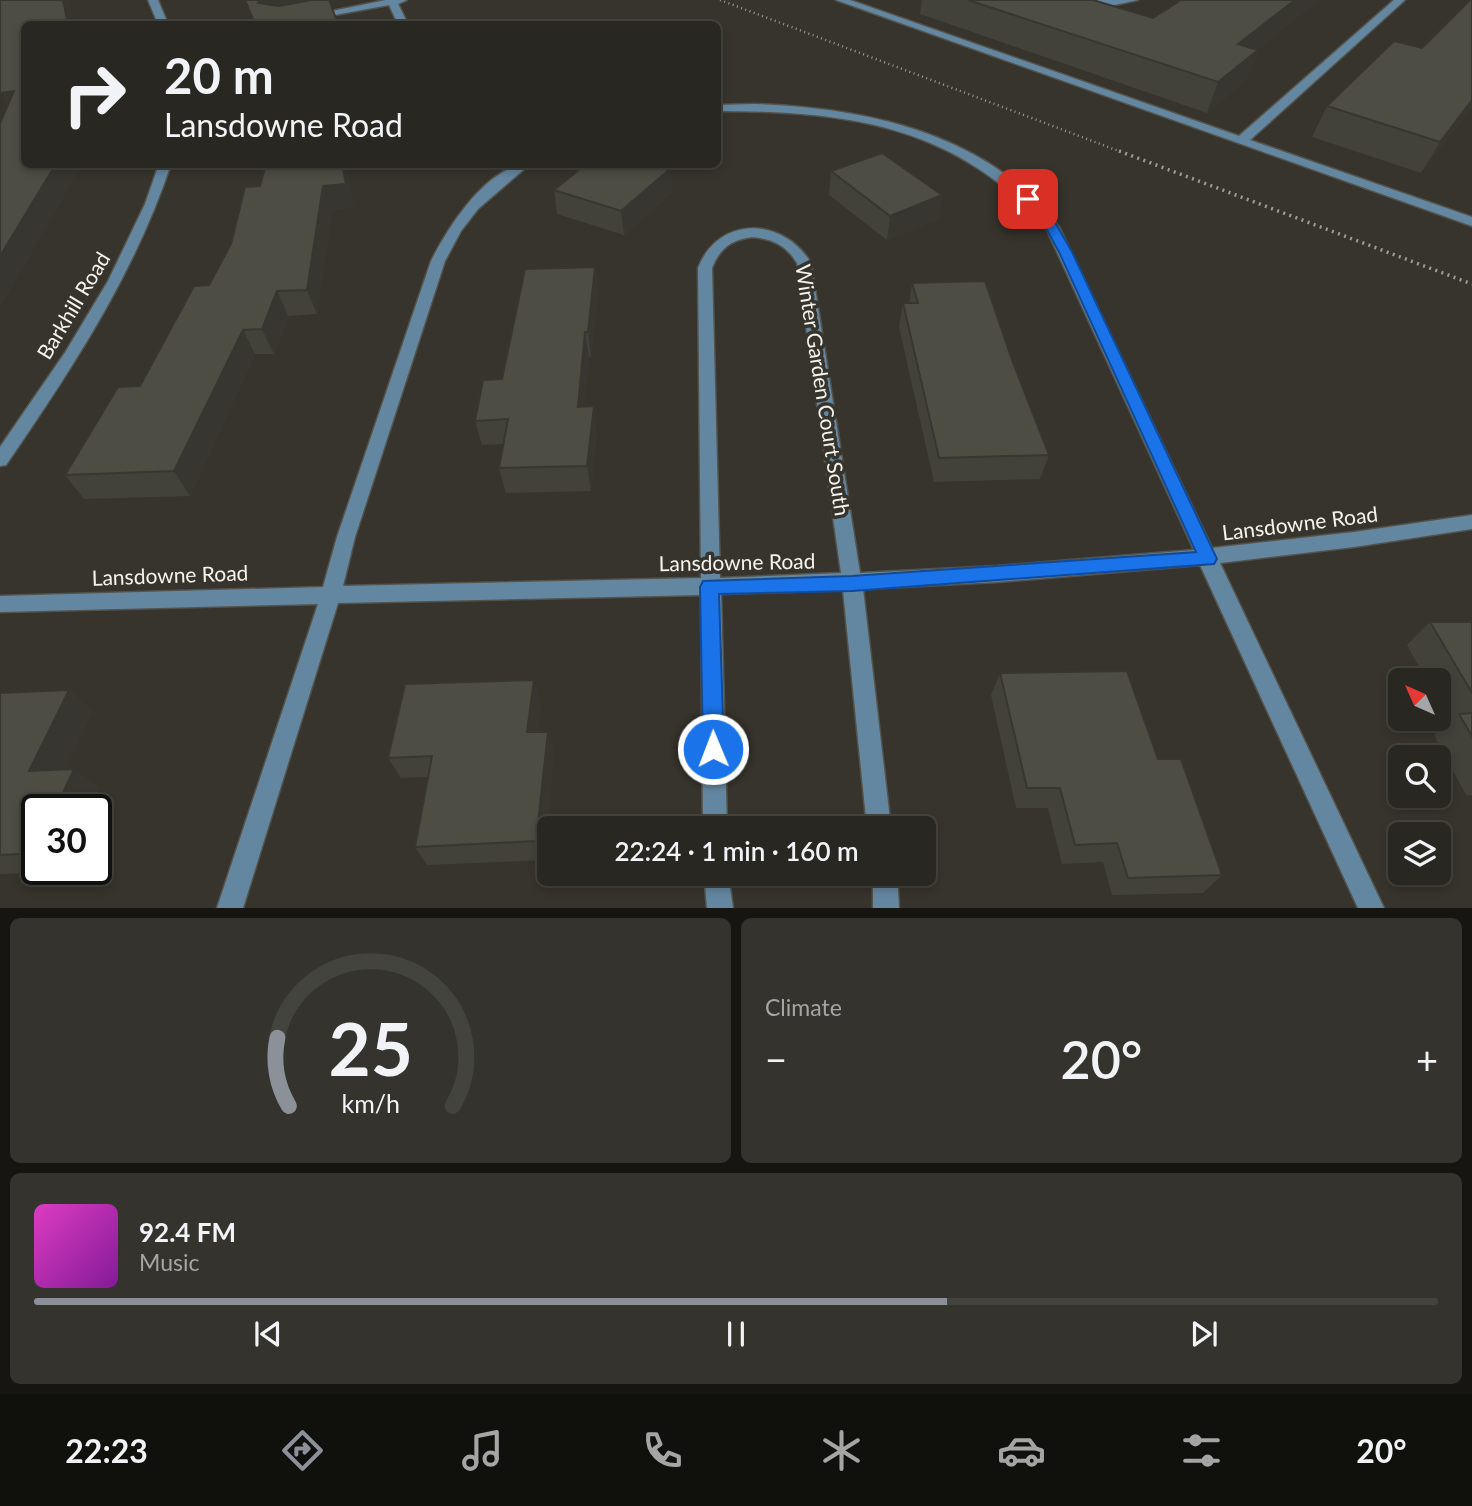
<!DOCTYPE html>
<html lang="en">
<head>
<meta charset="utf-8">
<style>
	body { margin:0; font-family:Lato,sans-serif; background:#34332e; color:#f1f3f6; height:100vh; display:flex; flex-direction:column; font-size:26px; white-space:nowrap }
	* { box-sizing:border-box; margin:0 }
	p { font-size:23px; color:#a5a5a5 }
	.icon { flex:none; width:38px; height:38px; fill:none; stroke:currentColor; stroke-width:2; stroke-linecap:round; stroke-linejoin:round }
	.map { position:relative; height:908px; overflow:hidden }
	.details { display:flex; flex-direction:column; gap:10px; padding:10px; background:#161512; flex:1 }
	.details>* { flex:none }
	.top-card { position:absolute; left:21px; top:21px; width:700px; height:147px; border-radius:10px; box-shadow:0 4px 10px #0003,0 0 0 2px #44443f; background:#282721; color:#f1f3f6; overflow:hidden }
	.needle { width:46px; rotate:315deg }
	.tools { position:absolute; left:1388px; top:668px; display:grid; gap:14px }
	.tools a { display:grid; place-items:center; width:63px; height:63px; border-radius:10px; background:#282721; box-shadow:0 4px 10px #0003,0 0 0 2px #44443f; font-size:35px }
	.speed { position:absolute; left:21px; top:794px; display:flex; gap:14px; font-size:35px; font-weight:700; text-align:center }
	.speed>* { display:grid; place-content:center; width:91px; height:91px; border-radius:50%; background:#282721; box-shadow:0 4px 10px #0003,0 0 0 2px #44443f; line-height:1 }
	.speed .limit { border:4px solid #111; border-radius:10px; background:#fff; color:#111 }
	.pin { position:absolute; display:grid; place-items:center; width:60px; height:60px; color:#fff; margin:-30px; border-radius:14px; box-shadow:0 4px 10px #0006 }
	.me { position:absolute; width:77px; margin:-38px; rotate:359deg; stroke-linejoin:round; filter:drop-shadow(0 0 5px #0008) }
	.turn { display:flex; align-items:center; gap:24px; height:147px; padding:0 28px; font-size:32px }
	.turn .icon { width:91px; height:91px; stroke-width:2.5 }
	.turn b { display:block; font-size:49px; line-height:60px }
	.big { font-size:52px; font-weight:600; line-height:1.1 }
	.details .card { flex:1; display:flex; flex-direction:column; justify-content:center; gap:10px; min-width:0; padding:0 24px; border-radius:10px; background:#34332e }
	.details .dial { align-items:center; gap:0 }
	.dial svg { height:182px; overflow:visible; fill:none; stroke:#44443f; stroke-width:7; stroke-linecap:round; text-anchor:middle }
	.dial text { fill:#f1f3f6; stroke:none }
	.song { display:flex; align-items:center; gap:21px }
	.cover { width:84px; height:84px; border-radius:10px; background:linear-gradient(135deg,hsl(310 70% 55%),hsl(290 70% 35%)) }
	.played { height:7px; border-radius:4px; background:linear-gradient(90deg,#8c9099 65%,#44443f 65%) }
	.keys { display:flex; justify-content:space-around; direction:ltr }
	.heat { display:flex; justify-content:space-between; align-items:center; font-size:38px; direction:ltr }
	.details .tiles { flex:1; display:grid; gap:10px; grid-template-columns:1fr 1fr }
	.card:last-child { grid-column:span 2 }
	.trip { position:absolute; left:537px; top:816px; width:399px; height:70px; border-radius:10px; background:#282721; box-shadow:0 4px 10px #0003,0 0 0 2px #44443f; font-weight:600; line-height:70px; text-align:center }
	.dock { display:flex; height:112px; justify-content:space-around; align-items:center; background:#10100d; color:#a5a5a5 }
	.dock .icon { width:49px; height:49px }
	.dock .selected { color:#8c9099 }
	.dock b { font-size:32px; color:#f1f3f6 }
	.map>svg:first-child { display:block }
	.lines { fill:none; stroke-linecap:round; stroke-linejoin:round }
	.minor-casing { stroke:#54534b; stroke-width:3 }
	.path-far1 { stroke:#9d9b95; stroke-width:2.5; stroke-dasharray:1 3.5; stroke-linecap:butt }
	.path { stroke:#9d9b95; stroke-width:3.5; stroke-dasharray:2 4.5; stroke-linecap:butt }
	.minor { fill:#6487a1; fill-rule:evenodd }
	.wall { fill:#43423a }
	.shaded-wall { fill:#373630 }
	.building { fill:#4e4d44; stroke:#373630; stroke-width:2 }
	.route { fill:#1a73e8; stroke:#114b97; stroke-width:2 }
	.labels { text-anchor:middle; stroke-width:7; stroke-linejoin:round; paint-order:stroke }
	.street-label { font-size:21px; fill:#f4f3ee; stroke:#36342c }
</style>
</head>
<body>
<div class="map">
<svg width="1472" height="908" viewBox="0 0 1472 908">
	<rect width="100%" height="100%" fill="#36342c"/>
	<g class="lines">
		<g class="minor-casing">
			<g id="minor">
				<polygon points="148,0 158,0 168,24 158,24"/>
				<polygon points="386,0 407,0 398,4 408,24 398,24 389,5 286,24 268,24"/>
				<polygon points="836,0 850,0 1239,136 1394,0 1405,0 1250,140 1472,217 1472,226"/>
				<polygon points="1079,0 1138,0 1110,6"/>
				<path d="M755 104C866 108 988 133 1059 227L1212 548 1354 532 1472 515V529L1354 547 1220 563 1384 908H1358L1200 565 997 582 863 589 891 828H867L843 590 721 594 727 828H703L701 595 338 603 243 908H217L318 604 0 612V596L323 587 337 537 431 261C448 227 488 164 530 164L478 209 461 231 445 261 355 537 343 586 701 578 698 268C719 215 783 217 811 263L860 573 997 566 1194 550 1046 228C956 125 847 111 718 111V105ZM752 237C773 239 786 245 797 263L841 573 720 578 712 268C720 248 731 240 752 237Z"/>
				<path d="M159 164H171C134 275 72 369 6 465L0 466V447L66 351 108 281 145 204Z"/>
				<polygon points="704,873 728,873 733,908 707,908"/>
				<polygon points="873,873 897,873 899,908 873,908"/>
			</g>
		</g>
		<polyline class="path-far1" points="720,0 1124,153"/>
		<polyline class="path" points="1119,151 1472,284"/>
		<use href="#minor" class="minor"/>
	</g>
	<g class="wall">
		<polygon points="922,0 1093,0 1153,18 1181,0 1319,0 1257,50 1258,50 1246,80 1207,113 920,14"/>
		<polygon points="1327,106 1472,106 1421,173 1312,137"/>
		<polygon points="831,171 942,195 938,219 887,240 829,195"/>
		<polygon points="260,186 354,207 332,210 317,314 288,316 274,354 255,354 190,496 84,499 65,475 140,386 209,285"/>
		<polygon points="554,190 673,191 624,235 557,214"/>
		<polygon points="595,267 598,292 591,357 589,357 584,407 597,431 591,491 506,493 499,468 503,444 482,445 475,421 502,379"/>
		<polygon points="912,283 1012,360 1049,455 1040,479 934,482 899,327 903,303 909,303"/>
		<polygon points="1430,622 1472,622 1472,795 1466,795 1434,735 1450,721 1438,700 1438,681 1427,681 1407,645"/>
		<polygon points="1000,673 1158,759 1222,875 1203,893 1112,895 1103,862 1062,864 1048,808 1016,808 991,695"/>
		<polygon points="69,690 92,712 65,769 74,769 99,789 37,810 37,870 63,870 63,872 0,874 0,693"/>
		<polygon points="541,702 537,732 548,732 554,753 544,860 427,865 415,847 428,777 401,778 388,758"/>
	</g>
	<g class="shaded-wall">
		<polygon points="63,0 68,0 74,24 68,24"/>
		<polygon points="264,0 328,0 267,21 258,3 260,1"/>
		<polygon points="1295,0 1319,0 1227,74 1238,44"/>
		<polygon points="1258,50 1246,80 1207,113 1218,82"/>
		<polygon points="14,91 13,116 0,93"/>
		<polygon points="1472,100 1472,106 1421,173 1440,142"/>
		<polygon points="56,164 83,164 9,293 0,307 0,256"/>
		<polygon points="342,164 346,164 354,207 332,210 317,314 307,290 323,186"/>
		<polygon points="671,168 673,191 624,235 621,211"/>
		<polygon points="942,195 938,219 887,240 890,216"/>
		<polygon points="595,267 598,292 591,357 588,332"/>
		<polygon points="277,291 288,316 274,354 262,329"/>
		<polygon points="243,330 255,354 190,496 174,471"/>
		<polygon points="585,332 589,357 582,432 578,407"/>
		<polygon points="594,406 597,431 591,491 587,466"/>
		<polygon points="534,680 541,702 534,753 527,732"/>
		<polygon points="69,690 92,712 55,792 29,771"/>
		<polygon points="548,732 554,753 544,860 536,841"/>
		<polygon points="74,769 99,789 89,810 55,810"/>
	</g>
	<g class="building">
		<polygon points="0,0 63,0 68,24 24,24 24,164 56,164 0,256 0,123 14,91 0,93"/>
		<polygon points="245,0 264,0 260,1 258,3 279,6 312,0 329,0 338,24 255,24"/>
		<polygon points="968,0 1093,0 1153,18 1181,0 1295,0 1238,44 1258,50 1218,82"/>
		<polygon points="1470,0 1472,0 1472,100 1440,142 1327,106 1394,41 1422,48"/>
		<polygon points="882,153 942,195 890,216 831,171"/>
		<polygon points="266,164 342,164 346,184 323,186 307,290 277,291 262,329 243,330 174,471 65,475 118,387 140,386 194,286 209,285 231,244 245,187 260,186"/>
		<polygon points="586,164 660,164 671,168 621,211 554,190"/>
		<polygon points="595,267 588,332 585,332 578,407 594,406 587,466 499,468 508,419 475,421 483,380 502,379 525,269"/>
		<polygon points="985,281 1012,360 1049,455 939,458 903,303 918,303 912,283"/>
		<polygon points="1430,622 1472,622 1472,693"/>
		<polygon points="1127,671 1158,759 1181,759 1222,875 1128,878 1117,843 1075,845 1060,788 1027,788 1000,673"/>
		<polygon points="534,680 527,732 548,732 536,841 415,847 432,756 388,758 405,684"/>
		<polygon points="69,690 29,771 74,769 55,810 37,810 37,850 35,853 0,855 0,693"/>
		<polygon points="1472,713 1472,736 1459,714"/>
	</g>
	<polygon class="route" points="1028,196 1032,197 1056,224 1072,252 1217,559 1214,564 852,591 719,594 724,749 721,756 713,758 706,756 703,749 700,587 703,581 852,576 1196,552 1059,252 1046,228 1022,199"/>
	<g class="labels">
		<g class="street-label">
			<text transform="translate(74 306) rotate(-59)" y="7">Barkhill Road</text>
			<text transform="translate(822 390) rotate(81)" y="7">Winter Garden Court South</text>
			<text transform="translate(1300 524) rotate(-7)" y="7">Lansdowne Road</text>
			<text transform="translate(737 563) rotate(-1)" y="7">Lansdowne Road</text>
			<text transform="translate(170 576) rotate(-2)" y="7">Lansdowne Road</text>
		</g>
	</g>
</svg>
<div class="tools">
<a><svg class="needle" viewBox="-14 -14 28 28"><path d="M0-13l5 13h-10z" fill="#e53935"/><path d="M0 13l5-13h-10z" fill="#a5a5a5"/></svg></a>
<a><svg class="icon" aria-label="search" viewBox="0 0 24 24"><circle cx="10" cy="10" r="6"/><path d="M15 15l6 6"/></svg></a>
<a><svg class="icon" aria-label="layers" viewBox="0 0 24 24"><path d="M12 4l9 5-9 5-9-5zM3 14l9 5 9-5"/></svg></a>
</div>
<div class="speed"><div class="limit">30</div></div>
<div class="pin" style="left:1028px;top:199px;background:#d93025"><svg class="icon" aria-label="arrive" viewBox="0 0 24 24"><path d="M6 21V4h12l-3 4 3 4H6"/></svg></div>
<svg class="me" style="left:713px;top:749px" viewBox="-20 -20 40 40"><circle r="17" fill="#1a73e8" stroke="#fff" stroke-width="3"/><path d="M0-11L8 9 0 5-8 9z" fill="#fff"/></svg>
<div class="trip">22:24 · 1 min · 160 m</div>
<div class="top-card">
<div class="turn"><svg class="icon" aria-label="right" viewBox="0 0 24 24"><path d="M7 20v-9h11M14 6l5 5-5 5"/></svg><div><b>20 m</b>Lansdowne Road</div></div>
</div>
</div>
<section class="details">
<div class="tiles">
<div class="card dial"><svg viewBox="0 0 100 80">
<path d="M14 69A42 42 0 1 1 86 69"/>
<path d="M14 69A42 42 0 0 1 9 39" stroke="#8c9099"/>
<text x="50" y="56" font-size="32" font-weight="700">25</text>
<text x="50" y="72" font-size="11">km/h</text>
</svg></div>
<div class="card"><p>Climate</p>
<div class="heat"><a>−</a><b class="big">20°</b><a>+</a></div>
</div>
<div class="card">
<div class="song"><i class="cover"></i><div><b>92.4 FM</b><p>Music</p></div></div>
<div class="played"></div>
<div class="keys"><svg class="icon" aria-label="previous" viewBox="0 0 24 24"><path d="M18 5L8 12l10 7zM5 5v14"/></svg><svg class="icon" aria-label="pause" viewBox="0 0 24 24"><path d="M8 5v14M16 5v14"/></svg><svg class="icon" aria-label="next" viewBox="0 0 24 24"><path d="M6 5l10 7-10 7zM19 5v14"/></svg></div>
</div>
</div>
</section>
<nav class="dock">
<b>22:23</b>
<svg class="icon selected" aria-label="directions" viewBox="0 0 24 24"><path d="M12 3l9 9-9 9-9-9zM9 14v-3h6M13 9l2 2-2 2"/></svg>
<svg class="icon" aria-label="music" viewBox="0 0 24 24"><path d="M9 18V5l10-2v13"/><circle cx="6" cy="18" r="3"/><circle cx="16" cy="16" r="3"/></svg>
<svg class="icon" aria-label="phone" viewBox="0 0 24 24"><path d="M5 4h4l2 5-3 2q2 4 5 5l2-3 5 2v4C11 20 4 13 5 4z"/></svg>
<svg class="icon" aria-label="climate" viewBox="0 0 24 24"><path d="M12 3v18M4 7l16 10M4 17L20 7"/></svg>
<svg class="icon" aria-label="car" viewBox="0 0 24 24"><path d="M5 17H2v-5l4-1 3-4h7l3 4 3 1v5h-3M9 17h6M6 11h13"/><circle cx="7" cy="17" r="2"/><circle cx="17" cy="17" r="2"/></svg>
<svg class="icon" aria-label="filters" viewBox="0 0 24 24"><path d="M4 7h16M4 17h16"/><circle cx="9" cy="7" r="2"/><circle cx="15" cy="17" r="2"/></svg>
<b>20°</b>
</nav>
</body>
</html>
